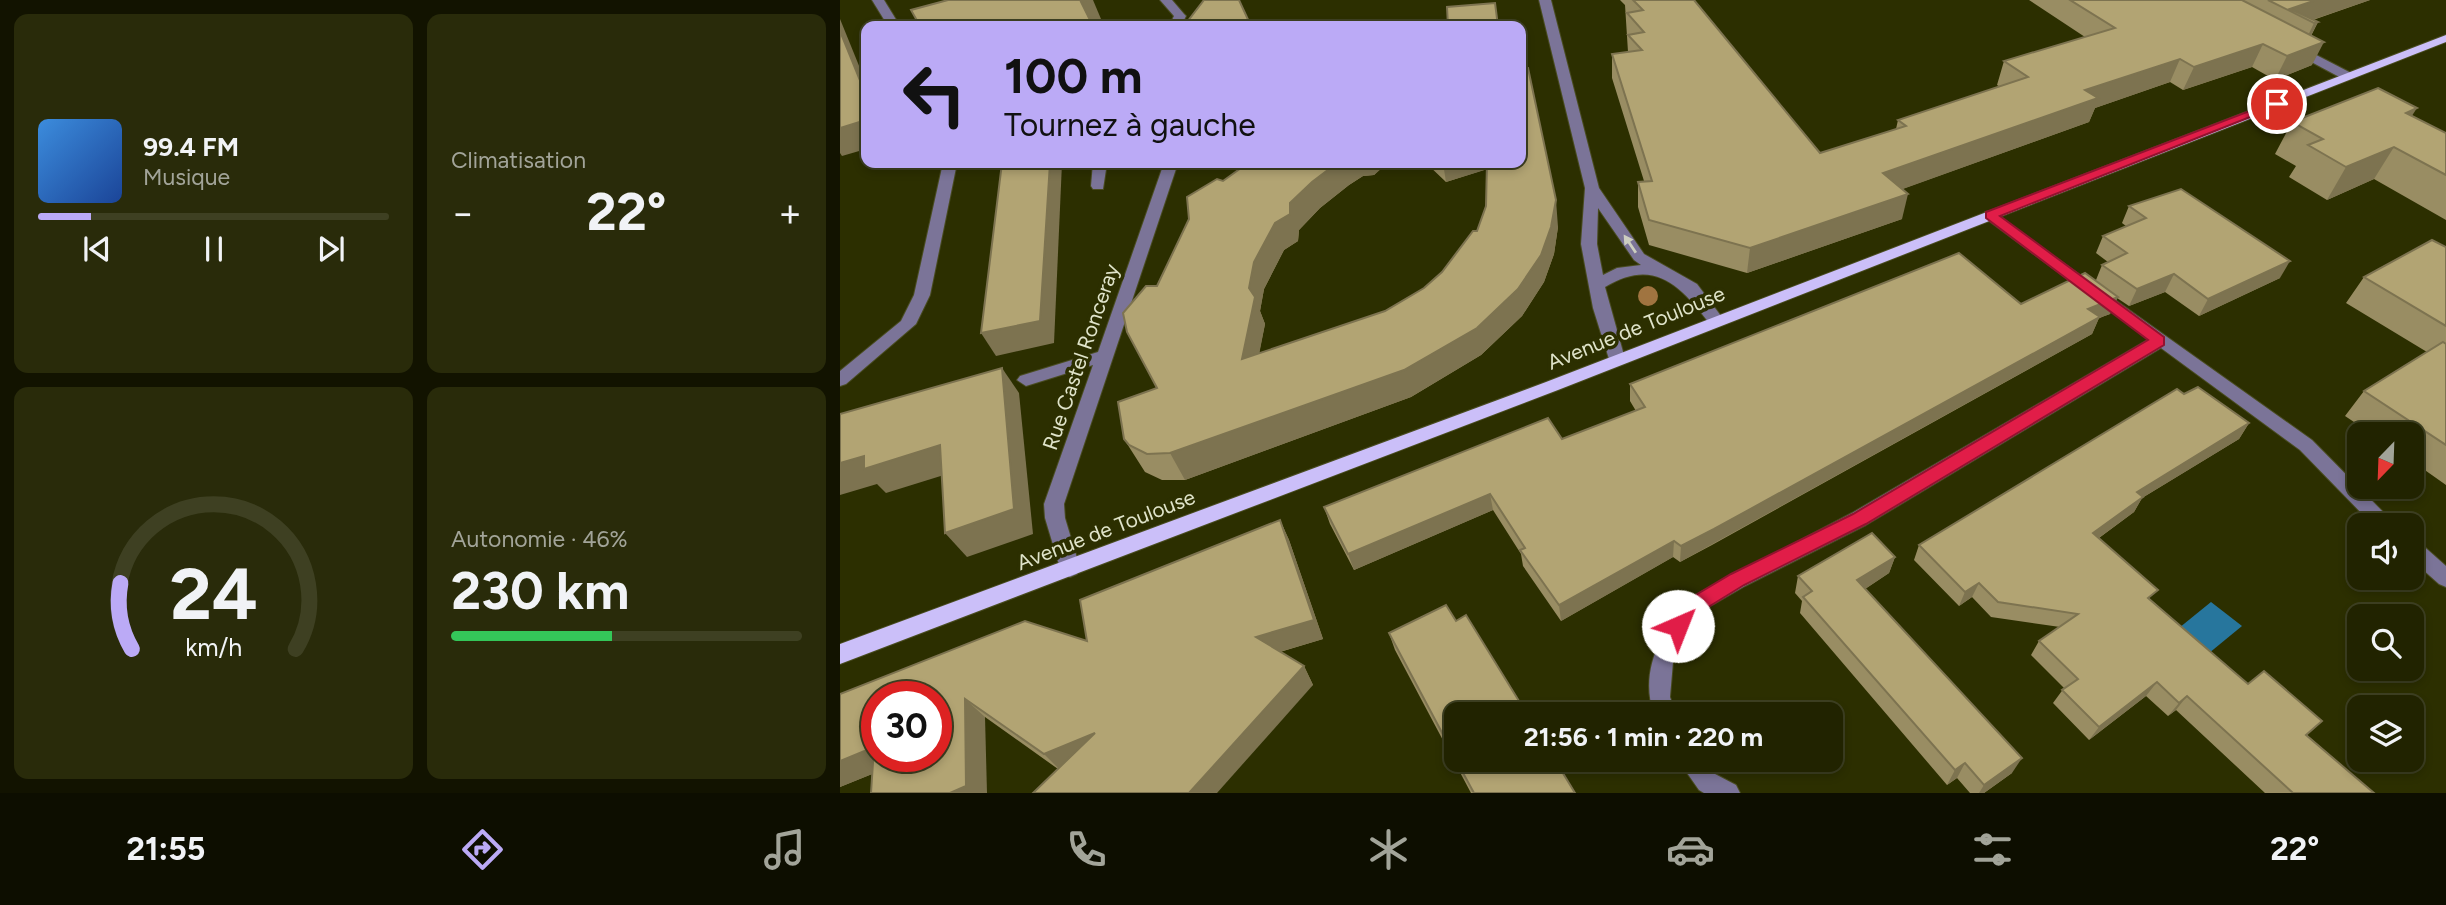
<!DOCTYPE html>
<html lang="fr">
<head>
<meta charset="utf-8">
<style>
	body { margin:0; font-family:Figtree,sans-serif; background:#292b0a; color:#f1f3f6; height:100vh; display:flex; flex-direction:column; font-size:26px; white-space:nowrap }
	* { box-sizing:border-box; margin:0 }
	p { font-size:23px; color:#a2a499 }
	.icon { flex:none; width:38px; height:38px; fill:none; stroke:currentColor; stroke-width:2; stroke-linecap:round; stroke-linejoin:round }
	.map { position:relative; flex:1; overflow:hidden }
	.side { display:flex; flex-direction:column; gap:14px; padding:14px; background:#121300; width:840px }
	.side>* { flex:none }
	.banner { position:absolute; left:21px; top:21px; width:665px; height:147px; border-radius:14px; box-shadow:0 4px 10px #0003,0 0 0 2px #3e4022; background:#bbaaf6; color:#111; overflow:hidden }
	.needle { width:46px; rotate:203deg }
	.tools { position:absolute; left:1507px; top:422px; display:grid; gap:14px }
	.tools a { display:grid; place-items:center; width:77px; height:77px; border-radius:14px; background:#212300; box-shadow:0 4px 10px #0003,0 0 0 2px #3e4022; font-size:35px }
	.speed { position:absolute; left:21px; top:681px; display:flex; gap:14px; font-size:35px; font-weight:700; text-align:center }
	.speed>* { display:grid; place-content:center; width:91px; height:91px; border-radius:50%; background:#212300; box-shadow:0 4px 10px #0003,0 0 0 2px #3e4022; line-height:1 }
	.speed .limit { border:10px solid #d22; background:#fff; color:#111 }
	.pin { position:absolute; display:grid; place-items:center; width:60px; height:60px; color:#fff; margin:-30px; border:4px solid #fff; border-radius:50%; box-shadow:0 2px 7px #0007 }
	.me { position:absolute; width:77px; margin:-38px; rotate:44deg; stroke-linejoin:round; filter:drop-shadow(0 0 5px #0008) }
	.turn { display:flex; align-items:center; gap:24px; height:147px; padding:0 28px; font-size:32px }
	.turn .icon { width:91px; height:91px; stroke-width:2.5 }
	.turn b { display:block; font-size:49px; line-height:60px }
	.big { font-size:52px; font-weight:700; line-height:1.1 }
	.side .tile { flex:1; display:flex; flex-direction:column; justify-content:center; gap:10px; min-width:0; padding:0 24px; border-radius:14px; background:#292b0a }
	.side .dial { align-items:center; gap:0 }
	.dial svg { height:182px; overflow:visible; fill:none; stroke:#3e4022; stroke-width:7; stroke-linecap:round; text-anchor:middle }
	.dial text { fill:#f1f3f6; stroke:none }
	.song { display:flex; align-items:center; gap:21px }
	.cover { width:84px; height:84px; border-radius:10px; background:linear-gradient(135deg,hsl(210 70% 55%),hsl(220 70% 35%)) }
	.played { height:7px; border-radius:4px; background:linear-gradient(90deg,#bbaaf6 15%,#3e4022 15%) }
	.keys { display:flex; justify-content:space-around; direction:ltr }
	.heat { display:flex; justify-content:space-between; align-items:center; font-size:38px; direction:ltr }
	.charge { height:10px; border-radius:5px; background:linear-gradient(90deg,#34c759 46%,#3e4022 0) }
	.side .tiles { flex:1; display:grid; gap:14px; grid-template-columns:repeat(2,1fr) }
	.trip { position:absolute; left:604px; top:702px; width:399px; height:70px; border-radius:14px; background:#212300; box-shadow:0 4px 10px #0003,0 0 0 2px #3e4022; font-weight:700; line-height:70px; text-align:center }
	.menu { display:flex; height:112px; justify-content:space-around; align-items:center; background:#0d0e00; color:#a2a499 }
	.menu .icon { width:49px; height:49px }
	.menu .current { color:#bbaaf6 }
	.menu b { font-size:32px; color:#f1f3f6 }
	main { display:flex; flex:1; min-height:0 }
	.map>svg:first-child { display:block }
	.water { fill:#27769d }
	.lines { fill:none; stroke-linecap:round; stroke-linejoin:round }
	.minor-casing { stroke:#494c20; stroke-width:2 }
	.major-casing { stroke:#494c20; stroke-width:2 }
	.minor { fill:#7b7498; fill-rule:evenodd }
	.major { fill:#cbbff9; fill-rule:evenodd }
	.tree { fill:#a07440 }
	.wall { fill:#998d63 }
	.shaded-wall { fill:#7d7350 }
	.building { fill:#b2a473; stroke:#7d7350; stroke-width:2; fill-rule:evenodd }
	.oneway { fill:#cccec0 }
	.route { fill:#e11d48; stroke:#92132f; stroke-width:2 }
	.labels { text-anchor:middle; stroke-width:7; stroke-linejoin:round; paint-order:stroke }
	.street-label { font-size:21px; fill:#e0e4ca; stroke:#2c2f00 }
</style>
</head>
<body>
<main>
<section class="side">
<div class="tiles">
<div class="tile">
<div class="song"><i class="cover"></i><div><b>99.4 FM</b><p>Musique</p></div></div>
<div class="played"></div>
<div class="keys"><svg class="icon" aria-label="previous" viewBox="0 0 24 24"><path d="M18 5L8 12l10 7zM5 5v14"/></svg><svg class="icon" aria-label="pause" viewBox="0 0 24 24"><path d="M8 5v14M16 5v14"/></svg><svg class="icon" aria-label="next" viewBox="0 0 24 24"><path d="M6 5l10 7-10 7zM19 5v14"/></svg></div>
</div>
<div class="tile"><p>Climatisation</p>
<div class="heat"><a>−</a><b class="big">22°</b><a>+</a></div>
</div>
<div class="tile dial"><svg viewBox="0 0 100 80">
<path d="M14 69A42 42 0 1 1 86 69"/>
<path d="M14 69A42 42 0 0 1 9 40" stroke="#bbaaf6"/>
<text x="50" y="56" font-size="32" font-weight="700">24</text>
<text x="50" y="72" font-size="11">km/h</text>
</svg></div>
<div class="tile"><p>Autonomie · 46%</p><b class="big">230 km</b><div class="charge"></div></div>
</div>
</section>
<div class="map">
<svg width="1606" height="793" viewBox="0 0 1606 793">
	<rect width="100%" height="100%" fill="#2c2f00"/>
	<polygon class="water" points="1371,602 1402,626 1363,658 1334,632"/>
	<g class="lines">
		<g class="minor-casing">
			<g id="minor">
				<polygon points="32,0 44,0 60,26 48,26"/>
				<polygon points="320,0 332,0 344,14 346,16 341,26 329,26 334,16"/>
				<path d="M699 0H711L759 188 804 254 857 284 884 320 882 324H870C840 285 814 257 765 287L785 359 777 365 769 359 753 308 741 244 745 188ZM758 208 794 260 801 265 777 268 763 275 757 244Z"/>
				<polygon points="1455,44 1513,74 1515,77 1505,80 1451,51 1449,48"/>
				<polygon points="103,163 117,163 90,295 76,324 6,384 0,386 0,371 61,321 74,295"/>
				<polygon points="253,163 267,163 263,189 253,189 251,186"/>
				<polygon points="324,163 338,163 224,504 225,518 240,568 237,574 230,577 223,574 220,568 205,518 204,504 253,365 186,386 177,380 180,376 258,352"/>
				<path d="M1150 211 1472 440 1556 525H1533L1460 450 1321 348 1026 525 905 586 862 611 846 632 833 662 830 697 836 714H814C799 672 821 631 848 599L1012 513 1309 339 1145 218V212Z"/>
				<polygon points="1572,540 1579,542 1606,566 1606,587 1599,584 1572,560"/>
				<polygon points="838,760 864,760 875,774 896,785 900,793 864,793 859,790"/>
			</g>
		</g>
		<g class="major-casing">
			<polygon id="major" points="1606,35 1606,42 718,390 0,664 0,644 706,382"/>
		</g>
		<use href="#minor" class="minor"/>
		<use href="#major" class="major"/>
	</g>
	<circle class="tree" cx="808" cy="296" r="10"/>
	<g class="wall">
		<polygon points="780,0 854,0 980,153 1056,129 1058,120 1160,87 1157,85 1164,61 1245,37 1189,0 1530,0 1473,20 1478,22 1471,36 1472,65 1435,80 1412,67 1343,90 1330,82 1255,108 1249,122 1062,189 1062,219 907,273 809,245 798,207 798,182 804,181 772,78 772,54 788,52 785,5"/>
		<polygon points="1572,116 1606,133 1606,220 1534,179 1487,200 1449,177 1456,166 1435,154 1452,122"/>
		<polygon points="586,163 681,163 718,227 714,254 704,282 682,316 641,355 571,397 345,480 322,480 305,472 284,439 316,388 317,286 383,181 545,164 534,175 523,176 509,185 480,208 459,230 458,241 444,250 424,289 420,311 425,324 419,353 545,311 584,288 602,272 637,231 646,206 647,169 606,182"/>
		<polygon points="1289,206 1440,278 1359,316 1325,292 1289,306 1277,298 1270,314 1259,318 1252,334 872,545 840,562 833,557 721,621 683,566 681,554 653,510 514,570 490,524 484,507 722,439 796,411 790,401 790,384 1181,304 1256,280 1262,265 1268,262 1256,253 1263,236 1286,226 1282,223"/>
		<polygon points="1606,247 1606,485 1572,461 1572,434 1532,434 1505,416 1524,391 1587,352 1506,303 1524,277"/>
		<polygon points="1344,394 1409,423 1399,439 1302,498 1294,512 1259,538 1311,600 1534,793 1425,793 1336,710 1328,716 1306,696 1249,740 1213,703 1224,688 1191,655 1199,641 1220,627 1151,617 1132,597 1119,606 1074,560 1079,545"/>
		<polygon points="440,520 449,540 483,639 440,652 464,666 473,685 218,769 145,717 32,774 0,787 0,694 247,641"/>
		<polygon points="1055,557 1049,573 1025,589 1172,773 1144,793 1130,793 1117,778 1107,785 960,613 962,601 955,593 958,576"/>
		<polygon points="616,621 735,793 631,793 555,650 549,633"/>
	</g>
	<g class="shaded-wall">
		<polygon points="248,0 253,0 261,19 250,22 241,2"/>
		<polygon points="1476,0 1530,0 1469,21 1450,9"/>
		<polygon points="0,19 26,83 26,95 0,31"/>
		<polygon points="1478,22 1466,45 1463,46 1474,23"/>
		<polygon points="1484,42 1472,65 1435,80 1447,56"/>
		<polygon points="1423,44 1412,67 1343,90 1354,67"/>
		<polygon points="1340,59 1330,82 1255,108 1249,122 1038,198 1043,173 1245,90"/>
		<polygon points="1577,108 1557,139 1566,113"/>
		<polygon points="26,120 26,149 2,156 0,153 0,128"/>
		<polygon points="1554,147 1534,179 1487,200 1506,167"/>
		<polygon points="210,163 222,163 214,343 156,356 141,333"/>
		<polygon points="497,163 548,163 534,175 523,176 509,185 480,208 459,230 458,241 444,250 424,289 420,311 425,324 413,386 402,359 409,288 414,262 435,223 450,203 472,182"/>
		<polygon points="603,163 650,163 651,168 606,182"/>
		<polygon points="1068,194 1062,219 907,273 910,248"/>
		<polygon points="716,200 718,227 714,254 704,282 682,316 641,355 571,397 345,480 330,453 564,370"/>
		<polygon points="1450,261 1440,278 1359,316 1368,299"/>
		<polygon points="1334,274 1325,292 1289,306 1297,289"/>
		<polygon points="1278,297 1270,314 1259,318 1252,334 840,562 841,546 1248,309"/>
		<polygon points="162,368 179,393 193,534 127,557 105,533"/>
		<polygon points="1409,423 1399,439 1302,498 1294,512 1245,548 1253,533 1297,492"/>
		<polygon points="100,445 120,470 46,493 37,484 0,495 0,463 24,456"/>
		<polygon points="650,494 653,510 514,570 508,554"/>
		<polygon points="440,520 449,540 483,639 426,656 416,637"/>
		<polygon points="834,541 833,557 721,621 719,605"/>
		<polygon points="1055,557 1049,573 1013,597 1017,580"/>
		<polygon points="1139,583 1132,597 1119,606 1125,592"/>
		<polygon points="464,666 473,685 377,793 349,793"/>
		<polygon points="1317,682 1306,696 1249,740 1259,727"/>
		<polygon points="1347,696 1336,710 1328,716 1339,703"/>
		<polygon points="125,699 145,717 147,793 110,793"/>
		<polygon points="255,733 222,772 204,754"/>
		<polygon points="34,747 57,764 0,787 0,761"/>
		<polygon points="1182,758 1172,773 1144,793 1139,793 1144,785"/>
		<polygon points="1125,763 1117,778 1107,785 1115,770"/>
	</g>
	<g class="building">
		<polygon points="108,0 248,0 241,2 253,26 80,26 71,10"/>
		<polygon points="364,0 399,0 411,26 344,26"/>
		<polygon points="793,0 854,0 980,153 1066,126 1058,120 1188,77 1164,61 1275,28 1230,0 1402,0 1484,42 1447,56 1423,44 1354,67 1340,59 1245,90 1258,98 1043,173 1068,194 910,248 809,220 798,182 812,181 772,54 802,50 788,35 804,32 787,13 803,10"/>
		<polygon points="1428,0 1476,0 1450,9 1478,22 1474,23"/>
		<polygon points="655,3 658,26 608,26 607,7"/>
		<polygon points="0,31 26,95 26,120 0,128"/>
		<polygon points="681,63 683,63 684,68 688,68 716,200 711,227 701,255 678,289 637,328 564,370 330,453 307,454 289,445 284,439 278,402 317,388 287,332 283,313 306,286 317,286 349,219 347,197 377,179 383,181 408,163 497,163 472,182 450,203 450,214 435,223 414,262 409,288 415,297 402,359 545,311 584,288 602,272 633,231 637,231 646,206 647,163 681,163"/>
		<polygon points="1538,88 1577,108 1566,113 1606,133 1606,175 1554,147 1506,167 1468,145 1483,139 1452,122"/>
		<polygon points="162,163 210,163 200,321 141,333"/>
		<polygon points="1341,189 1450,261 1368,299 1334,274 1297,289 1262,265 1287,253 1263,236 1306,218 1289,206"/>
		<polygon points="1592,240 1606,247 1606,326 1524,277"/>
		<polygon points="1119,253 1181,304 1245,273 1278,297 1248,309 1260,317 874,529 841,546 834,541 719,605 680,550 685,548 650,494 508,554 484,507 708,418 722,439 805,407 790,384"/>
		<polygon points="1603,342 1606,344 1606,445 1524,391"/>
		<polygon points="162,368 174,509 105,533 100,445 24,469 24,456 0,463 0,414"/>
		<polygon points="1358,387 1409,423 1297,492 1303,497 1253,533 1318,590 1308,598 1408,684 1424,671 1482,721 1466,735 1534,793 1453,793 1347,696 1339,703 1317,682 1259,727 1222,690 1238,679 1199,641 1238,614 1158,602 1139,583 1125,592 1079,545 1337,389 1344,394"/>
		<path d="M440 520 474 620 416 637 464 666 349 793H193L255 733 204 754 125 699 126 786 110 793H31L34 747 0 761V694L185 621 247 641 240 600ZM37 696H96V756H37Z"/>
		<polygon points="1032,533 1055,557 1017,580 1182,758 1144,785 1125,763 1115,770 963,597 972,591 958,576"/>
		<polygon points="606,605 616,621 626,615 687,714 616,714 616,759 549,633"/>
		<polygon points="616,760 715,760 735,793 634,793"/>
	</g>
	<defs><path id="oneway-solid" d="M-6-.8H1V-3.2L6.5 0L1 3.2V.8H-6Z" transform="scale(1.75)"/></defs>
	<use class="oneway" href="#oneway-solid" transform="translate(790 244) rotate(-124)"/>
	<polygon class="route" points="1433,102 1443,104 1160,216 1324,337 1324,345 1026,524 904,585 862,611 845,632 838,635 831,632 828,626 849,599 891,574 1013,514 1308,340 1146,218 1146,212"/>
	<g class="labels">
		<g class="street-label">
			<text transform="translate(796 328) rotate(-22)" y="7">Avenue de Toulouse</text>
			<text transform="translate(241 357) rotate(-71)" y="7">Rue Castel Ronceray</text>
			<text transform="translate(266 530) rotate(-21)" y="7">Avenue de Toulouse</text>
		</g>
	</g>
</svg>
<div class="tools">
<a><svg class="needle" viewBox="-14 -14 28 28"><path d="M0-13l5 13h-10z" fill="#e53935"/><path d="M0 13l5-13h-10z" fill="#a2a499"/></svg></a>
<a><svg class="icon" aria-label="sound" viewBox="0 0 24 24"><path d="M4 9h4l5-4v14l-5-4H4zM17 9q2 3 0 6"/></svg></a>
<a><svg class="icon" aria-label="search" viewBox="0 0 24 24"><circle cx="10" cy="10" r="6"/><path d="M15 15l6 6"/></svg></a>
<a><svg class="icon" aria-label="layers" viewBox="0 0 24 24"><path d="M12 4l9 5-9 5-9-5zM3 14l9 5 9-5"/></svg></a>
</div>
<div class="speed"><div class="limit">30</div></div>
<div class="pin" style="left:1437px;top:104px;background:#d93025"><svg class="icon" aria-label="arrive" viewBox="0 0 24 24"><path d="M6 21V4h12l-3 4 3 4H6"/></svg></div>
<svg class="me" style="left:838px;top:626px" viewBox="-20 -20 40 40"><circle r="19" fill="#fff"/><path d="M0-13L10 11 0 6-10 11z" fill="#e11d48"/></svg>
<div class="trip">21:56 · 1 min · 220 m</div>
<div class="banner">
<div class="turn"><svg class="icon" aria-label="left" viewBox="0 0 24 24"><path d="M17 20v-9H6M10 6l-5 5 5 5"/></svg><div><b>100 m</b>Tournez à gauche</div></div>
</div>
</div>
</main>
<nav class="menu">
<b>21:55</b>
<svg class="icon current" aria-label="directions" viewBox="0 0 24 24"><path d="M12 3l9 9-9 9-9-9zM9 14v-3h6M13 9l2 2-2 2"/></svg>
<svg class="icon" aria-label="music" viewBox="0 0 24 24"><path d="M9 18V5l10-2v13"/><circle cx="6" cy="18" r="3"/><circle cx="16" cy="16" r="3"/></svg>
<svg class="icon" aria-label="phone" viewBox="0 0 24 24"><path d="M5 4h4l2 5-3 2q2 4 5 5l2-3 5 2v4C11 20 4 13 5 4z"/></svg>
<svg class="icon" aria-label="climate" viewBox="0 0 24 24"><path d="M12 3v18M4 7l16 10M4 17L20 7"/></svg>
<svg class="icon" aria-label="car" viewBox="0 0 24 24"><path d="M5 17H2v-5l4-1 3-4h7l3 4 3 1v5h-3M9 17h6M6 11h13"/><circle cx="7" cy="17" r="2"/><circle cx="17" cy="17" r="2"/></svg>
<svg class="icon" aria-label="filters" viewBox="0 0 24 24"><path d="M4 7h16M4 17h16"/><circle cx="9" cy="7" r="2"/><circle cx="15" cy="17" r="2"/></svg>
<b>22°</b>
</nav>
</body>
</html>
